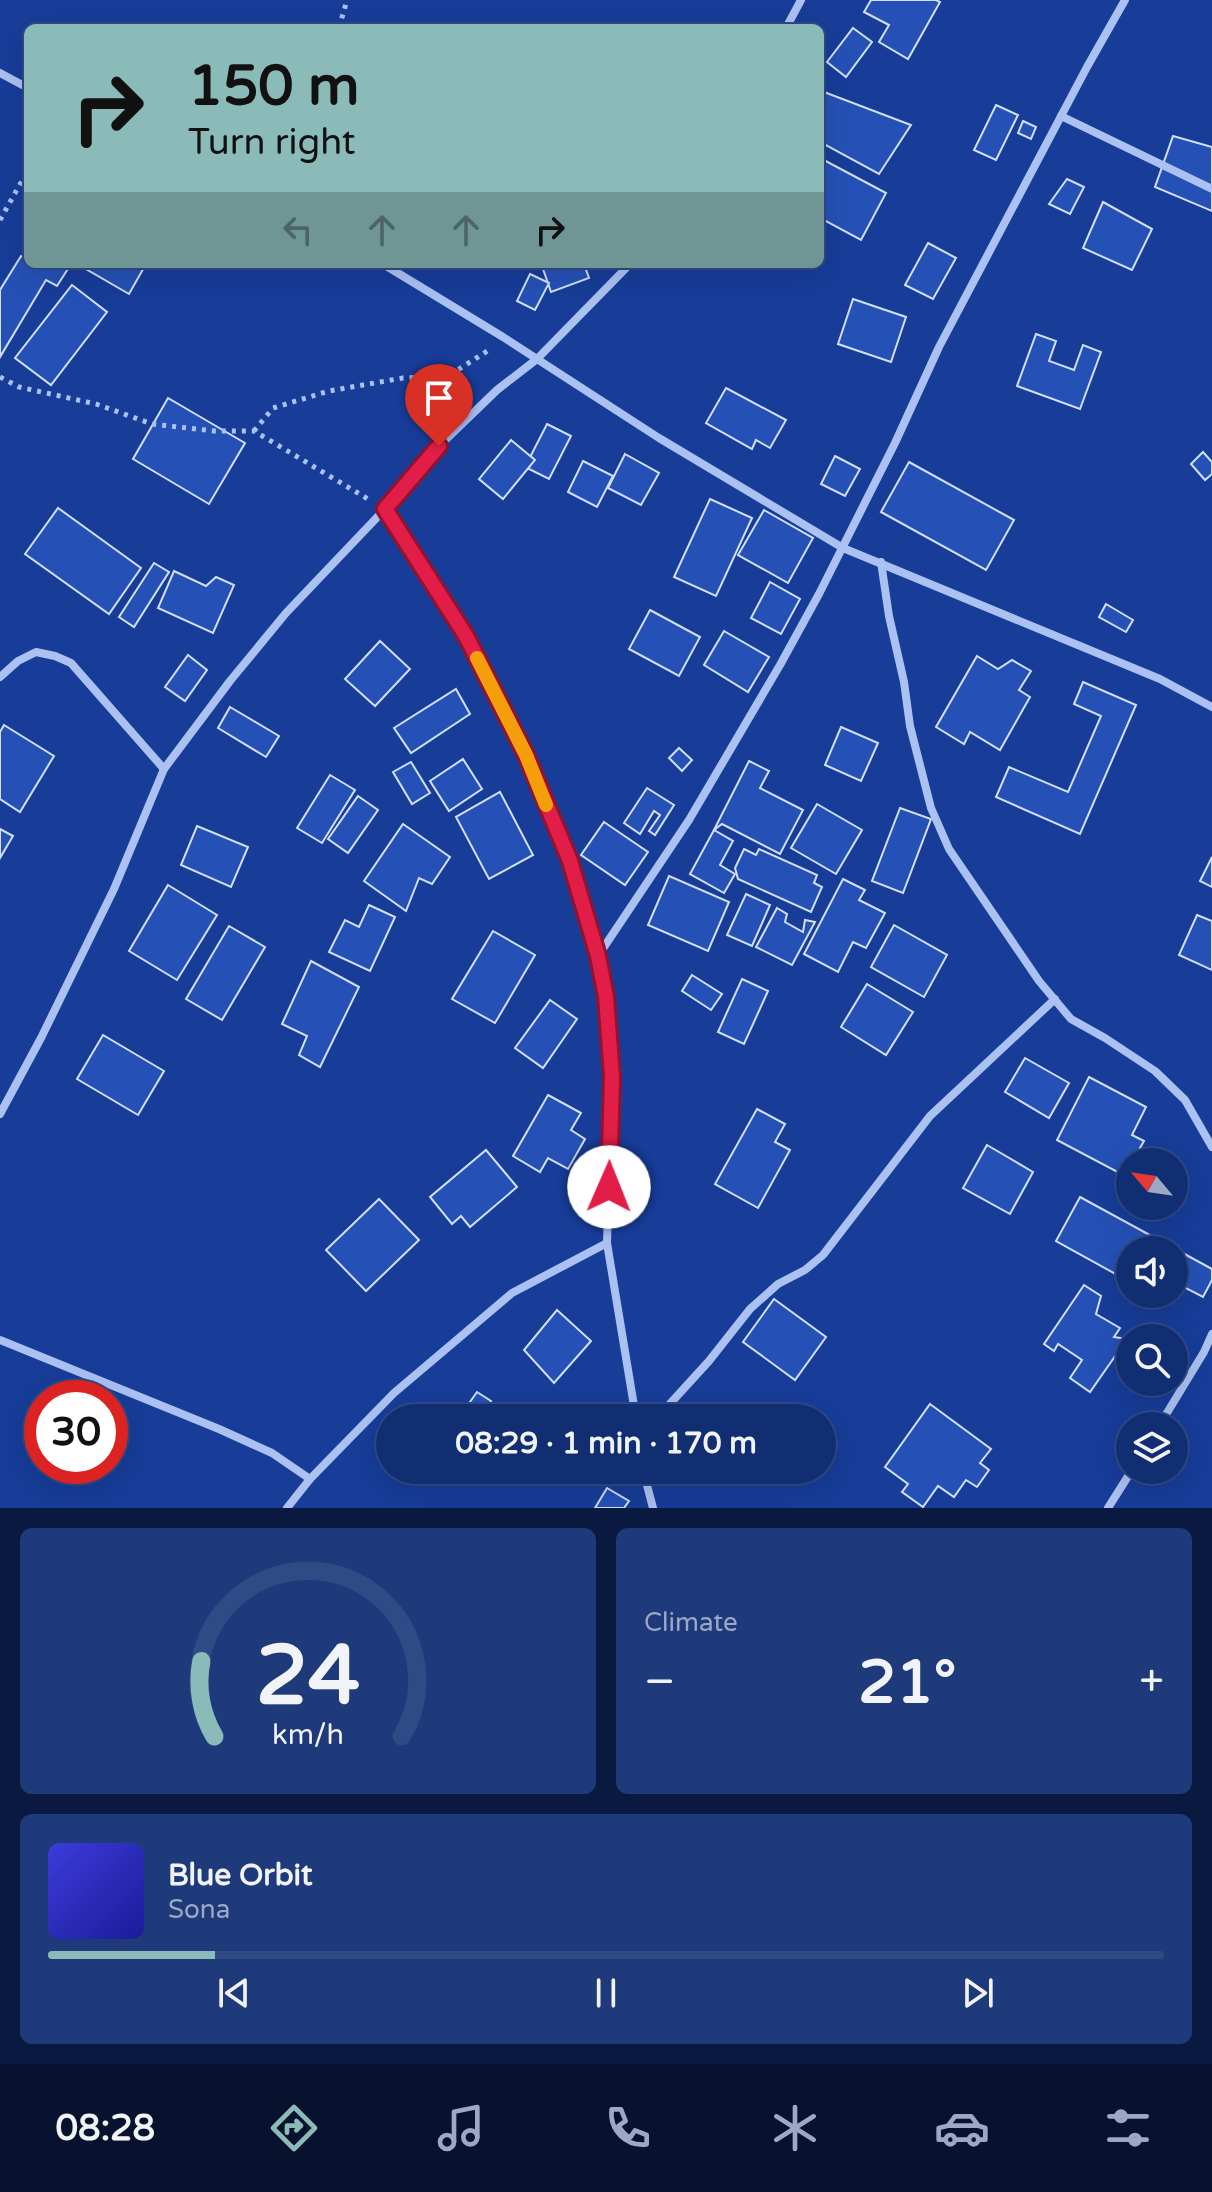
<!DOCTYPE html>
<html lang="en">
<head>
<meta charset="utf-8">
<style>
	body { margin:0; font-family:"Varela Round",sans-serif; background:#1e3a7b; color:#f1f3f6; height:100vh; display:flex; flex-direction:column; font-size:30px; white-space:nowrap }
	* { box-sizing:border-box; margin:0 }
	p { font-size:26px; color:#9ca8c4 }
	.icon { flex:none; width:44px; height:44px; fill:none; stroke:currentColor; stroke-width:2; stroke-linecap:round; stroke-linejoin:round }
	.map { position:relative; height:1508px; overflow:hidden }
	.sheet { display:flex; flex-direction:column; gap:20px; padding:20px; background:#09193f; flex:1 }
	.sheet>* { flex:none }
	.hud { position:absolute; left:24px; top:24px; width:800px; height:244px; border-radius:12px; box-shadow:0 8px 32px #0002,0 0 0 2px #304a85; background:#8bbbb9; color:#111; overflow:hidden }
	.needle { width:52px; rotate:299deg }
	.buttons { position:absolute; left:1116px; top:1148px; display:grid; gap:16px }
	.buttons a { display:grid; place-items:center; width:72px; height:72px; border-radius:50%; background:#112e73; box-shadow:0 8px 32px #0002,0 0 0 2px #304a85; font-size:40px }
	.speed { position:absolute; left:24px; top:1380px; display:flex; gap:16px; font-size:40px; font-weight:700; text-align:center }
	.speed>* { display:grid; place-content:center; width:104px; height:104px; border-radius:50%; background:#112e73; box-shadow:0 8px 32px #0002,0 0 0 2px #304a85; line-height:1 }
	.speed .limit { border:12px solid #d22; background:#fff; color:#111 }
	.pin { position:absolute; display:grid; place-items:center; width:68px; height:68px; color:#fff; margin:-82px -34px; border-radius:50% 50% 50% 0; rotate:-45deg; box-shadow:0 0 8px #0007 }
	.pin .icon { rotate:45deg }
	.me { position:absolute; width:88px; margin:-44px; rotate:1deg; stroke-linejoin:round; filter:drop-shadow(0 0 6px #0008) }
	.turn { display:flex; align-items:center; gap:28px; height:168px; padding:0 32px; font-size:36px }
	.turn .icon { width:104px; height:104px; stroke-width:2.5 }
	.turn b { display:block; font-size:56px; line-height:68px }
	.lanes { display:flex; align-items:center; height:76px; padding:0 32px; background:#0003; justify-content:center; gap:40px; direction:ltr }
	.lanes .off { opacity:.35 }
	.big { font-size:60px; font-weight:700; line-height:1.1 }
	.sheet .tile { flex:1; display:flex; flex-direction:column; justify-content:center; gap:12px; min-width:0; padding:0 28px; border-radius:12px; background:#1e3a7b }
	.sheet .dial { align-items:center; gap:0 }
	.dial svg { height:208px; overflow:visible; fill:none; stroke:#304a85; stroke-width:7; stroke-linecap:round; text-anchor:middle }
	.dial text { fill:#f1f3f6; stroke:none }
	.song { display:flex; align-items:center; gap:24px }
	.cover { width:96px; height:96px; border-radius:12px; background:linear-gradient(135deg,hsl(240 70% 55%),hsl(240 70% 35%)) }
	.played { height:8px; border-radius:4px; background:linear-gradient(90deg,#8bbbb9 15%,#304a85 15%) }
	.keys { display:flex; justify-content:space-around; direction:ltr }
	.heat { display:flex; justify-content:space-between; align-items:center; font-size:44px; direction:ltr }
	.sheet .tiles { flex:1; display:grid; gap:20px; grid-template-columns:1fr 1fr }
	.tile:last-child { grid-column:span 2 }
	.trip { position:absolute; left:376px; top:1404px; width:460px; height:80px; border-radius:40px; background:#112e73; box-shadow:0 8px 32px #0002,0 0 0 2px #304a85; font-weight:700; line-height:80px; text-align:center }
	.tabs { display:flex; height:128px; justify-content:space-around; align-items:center; background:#07122e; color:#9ca8c4 }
	.tabs .icon { width:56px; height:56px }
	.tabs .active { color:#8bbbb9 }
	.tabs b { font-size:36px; color:#f1f3f6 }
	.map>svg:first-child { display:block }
	.building { fill:#2551b7; stroke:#d2dffc; stroke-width:2 }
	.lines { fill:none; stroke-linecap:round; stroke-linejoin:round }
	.path { stroke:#abc1f2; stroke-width:5; stroke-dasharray:4 6; stroke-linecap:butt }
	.minor { stroke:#abc1f2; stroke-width:8 }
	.route-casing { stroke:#92132f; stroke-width:20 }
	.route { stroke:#e11d48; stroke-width:14 }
	.slow { stroke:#f59e0b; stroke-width:14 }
</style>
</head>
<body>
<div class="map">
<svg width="1212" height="1508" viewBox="0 0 1212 1508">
	<rect width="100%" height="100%" fill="#173d99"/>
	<g class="building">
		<polygon points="871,0 936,0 940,2 908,59 879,42 889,25 864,12"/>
		<polygon points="853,28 872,42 846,77 827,62"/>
		<polygon points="824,92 911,125 879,174 820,142 820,96"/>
		<polygon points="996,105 1018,115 996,160 974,150"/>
		<polygon points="1023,121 1036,127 1031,139 1018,133"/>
		<polygon points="1173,136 1212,147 1212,211 1155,187"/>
		<polygon points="820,158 886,193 861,240 820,218"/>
		<polygon points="1067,179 1084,187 1070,214 1049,204"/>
		<polygon points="1103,202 1152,229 1132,270 1083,248"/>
		<polygon points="928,243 956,258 933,299 905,285"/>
		<polygon points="21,256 28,260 28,264 71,264 57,286 46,280 0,357 0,290"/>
		<polygon points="80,264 146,264 129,294 79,265"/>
		<polygon points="558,264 584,264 589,278 551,292 543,269"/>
		<polygon points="530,274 549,283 535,310 517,301"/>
		<polygon points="72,285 107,312 51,385 15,358"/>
		<polygon points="853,299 906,317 891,362 838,344"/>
		<polygon points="1036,334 1056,341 1049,361 1074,370 1083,345 1101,352 1080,409 1017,386"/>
		<polygon points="726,388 786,420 770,448 756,440 752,449 706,423"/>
		<polygon points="168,398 245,443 209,504 133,459"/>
		<polygon points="547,424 571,436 549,479 525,467"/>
		<polygon points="511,440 535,460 503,499 479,479"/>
		<polygon points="1203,452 1212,462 1212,474 1205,480 1191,464"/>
		<polygon points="625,454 659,473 641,505 608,488"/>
		<polygon points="835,456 860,469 845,496 821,484"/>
		<polygon points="583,461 613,476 597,507 568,492"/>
		<polygon points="909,462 1014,520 986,570 881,512"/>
		<polygon points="710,499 752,518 716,596 674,577"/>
		<polygon points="58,508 141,568 109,614 25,554"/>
		<polygon points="764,510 813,538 788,583 738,555"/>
		<polygon points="154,563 169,572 134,627 119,617"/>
		<polygon points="174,571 206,586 216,577 234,585 213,633 158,608"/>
		<polygon points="770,582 800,599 781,634 751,618"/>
		<polygon points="1106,604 1133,620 1126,632 1099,617"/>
		<polygon points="650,610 700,637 679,676 629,649"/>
		<polygon points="724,631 769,657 748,692 704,665"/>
		<polygon points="380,641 410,669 375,706 345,679"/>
		<polygon points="188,655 207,670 185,701 165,687"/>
		<polygon points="977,656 998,669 1012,660 1031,671 1019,690 1030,697 1000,750 970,732 964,744 936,727"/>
		<polygon points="1083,682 1136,705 1080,834 996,797 1009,767 1068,792 1101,716 1074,704"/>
		<polygon points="456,689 470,714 411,753 394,728"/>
		<polygon points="230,707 279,736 266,757 218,728"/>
		<polygon points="4,725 54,756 20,812 0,799 0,732"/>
		<polygon points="841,727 878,743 861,781 825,765"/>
		<polygon points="679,748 692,760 682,771 669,758"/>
		<polygon points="463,759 482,789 449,811 430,781"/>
		<polygon points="749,761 769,771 760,788 803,810 780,854 722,824 714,830"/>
		<polygon points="411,762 430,793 412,804 393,772"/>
		<polygon points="330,775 355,790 322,843 297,828"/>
		<polygon points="647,788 674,805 655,835 649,831 660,815 654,811 640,834 624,823"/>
		<polygon points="500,792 533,855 489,879 456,817"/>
		<polygon points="358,796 378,810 348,853 328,839"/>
		<polygon points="817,804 862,830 836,874 791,848"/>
		<polygon points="900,808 931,819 903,893 872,881"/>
		<polygon points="604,822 648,852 625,885 581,855"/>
		<polygon points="403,824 450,857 432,884 419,878 406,911 364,881"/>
		<polygon points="197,826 248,847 231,887 181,865"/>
		<polygon points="0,829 13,836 0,858"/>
		<polygon points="714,830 733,841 720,865 735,874 724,893 690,874"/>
		<polygon points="744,849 756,855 759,849 817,875 814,883 822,887 811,912 738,879 735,868"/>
		<polygon points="1212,857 1212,887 1200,881"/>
		<polygon points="669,876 729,902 708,951 648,925"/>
		<polygon points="843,879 865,890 859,900 885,913 866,948 853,942 838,972 804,954"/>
		<polygon points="168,885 217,915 177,980 129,951"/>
		<polygon points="746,894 770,905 752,946 727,935"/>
		<polygon points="369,905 395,917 370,971 329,952 345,920 359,927"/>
		<polygon points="777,908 787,914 785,922 803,932 805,920 815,922 792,965 756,947"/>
		<polygon points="1197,915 1212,921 1212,970 1179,955"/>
		<polygon points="894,925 947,955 924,997 871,967"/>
		<polygon points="229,926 265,947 222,1020 186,999"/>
		<polygon points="493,931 535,955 495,1023 452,999"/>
		<polygon points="311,961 359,987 320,1067 299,1055 307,1036 282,1024"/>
		<polygon points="692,975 722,994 711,1010 682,991"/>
		<polygon points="742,979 768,991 744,1044 718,1032"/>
		<polygon points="867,984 913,1012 886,1055 841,1027"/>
		<polygon points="550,1000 577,1019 543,1068 515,1048"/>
		<polygon points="103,1035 164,1071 138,1115 77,1079"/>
		<polygon points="1025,1058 1069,1083 1049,1118 1005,1092"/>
		<polygon points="1089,1077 1146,1107 1132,1135 1144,1141 1132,1162 1130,1162 1130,1167 1125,1176 1057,1140"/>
		<polygon points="548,1095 581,1113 571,1130 585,1139 568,1169 548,1158 540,1172 513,1156"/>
		<polygon points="757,1109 785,1124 775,1142 790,1150 758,1208 715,1184"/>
		<polygon points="987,1145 1033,1172 1010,1214 963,1188"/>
		<polygon points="486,1150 517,1187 470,1227 461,1216 452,1224 430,1197"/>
		<polygon points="1080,1197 1212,1269 1212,1280 1203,1297 1174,1282 1174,1250 1130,1250 1130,1282 1056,1241"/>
		<polygon points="379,1199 419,1240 366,1291 326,1250"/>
		<polygon points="1084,1285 1101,1296 1096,1314 1120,1328 1114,1337 1127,1339 1090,1392 1070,1378 1082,1360 1058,1344 1054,1351 1044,1344"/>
		<polygon points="774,1299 826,1337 795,1380 743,1342"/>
		<polygon points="557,1310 591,1341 554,1383 524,1350"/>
		<polygon points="477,1392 491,1401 484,1411 470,1402"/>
		<polygon points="930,1404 991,1449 980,1463 989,1470 977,1487 966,1480 954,1497 938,1486 923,1507 902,1492 908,1484 885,1467"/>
		<polygon points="398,1470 426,1470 418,1483"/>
		<polygon points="607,1488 629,1501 624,1508 595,1508"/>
	</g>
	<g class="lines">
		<g class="path">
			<polyline points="339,28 347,0"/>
			<polyline points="0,220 28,170"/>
			<polyline points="0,377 19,387 96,404 152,424 214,431 254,431 368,499"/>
			<polyline points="254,431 273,408 329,391 403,378 427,377 456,371 489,350"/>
		</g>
		<g class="minor">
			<polyline points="786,28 801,0"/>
			<polyline points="0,73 28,88"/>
			<polyline points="1061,116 1212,189"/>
			<polyline points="383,264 503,337 659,438 843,548 1160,679 1212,707"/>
			<polyline points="385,509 466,636 526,755 570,861 598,956 606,997 612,1077 607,1243 636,1418"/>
			<polyline points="881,562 889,616 904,682 910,726 931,808 949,849 1039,981 1071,1019 1105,1038 1155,1071 1185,1100 1212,1147"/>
			<polyline points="0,677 18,661 36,652 55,656 71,663 164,769"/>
			<polyline points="598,956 689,820 780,665 819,594 895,443 939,347 1087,67 1125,0"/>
			<polyline points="0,1114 41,1038 114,889 164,769 230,681 286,613 385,509 439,446 497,390 537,359 630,264"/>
			<polyline points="0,1340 219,1429 272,1453 310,1479"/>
			<polyline points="657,1418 709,1361 750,1309 778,1284 805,1270 823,1255 930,1116 1055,999"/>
			<polyline points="1159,1426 1204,1352 1212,1334"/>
			<polyline points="643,1470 653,1508"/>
			<polyline points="287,1508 310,1479 394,1393 512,1293 607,1243"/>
			<polyline points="1108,1508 1132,1470"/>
		</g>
	</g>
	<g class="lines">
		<g class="route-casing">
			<polyline id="route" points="439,446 385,509 466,636 526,755 570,861 598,956 606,997 612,1077 609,1187"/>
		</g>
		<use href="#route" class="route"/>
		<polyline class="slow" points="477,658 526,755 546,805"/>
	</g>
</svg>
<div class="buttons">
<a><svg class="needle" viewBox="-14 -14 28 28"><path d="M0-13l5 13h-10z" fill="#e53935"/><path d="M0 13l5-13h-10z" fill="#9ca8c4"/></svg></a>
<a><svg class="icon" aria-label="sound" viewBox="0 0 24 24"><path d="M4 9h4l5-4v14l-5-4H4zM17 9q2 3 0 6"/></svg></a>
<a><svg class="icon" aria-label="search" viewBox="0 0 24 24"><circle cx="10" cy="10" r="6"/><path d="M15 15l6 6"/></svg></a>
<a><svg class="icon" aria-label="layers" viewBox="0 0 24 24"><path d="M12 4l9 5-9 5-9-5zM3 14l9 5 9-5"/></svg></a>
</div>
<div class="speed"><div class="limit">30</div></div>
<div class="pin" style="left:439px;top:446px;background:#d93025"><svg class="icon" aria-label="arrive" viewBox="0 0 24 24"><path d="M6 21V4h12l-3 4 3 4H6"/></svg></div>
<svg class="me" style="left:609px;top:1187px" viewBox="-20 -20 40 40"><circle r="19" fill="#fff"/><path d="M0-13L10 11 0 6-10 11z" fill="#e11d48"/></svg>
<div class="trip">08:29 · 1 min · 170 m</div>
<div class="hud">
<div class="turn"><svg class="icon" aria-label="right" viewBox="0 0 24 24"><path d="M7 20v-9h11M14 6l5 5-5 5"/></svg><div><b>150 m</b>Turn right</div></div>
<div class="lanes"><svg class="icon off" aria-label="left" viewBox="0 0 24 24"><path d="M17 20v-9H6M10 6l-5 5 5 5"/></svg><svg class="icon off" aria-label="ahead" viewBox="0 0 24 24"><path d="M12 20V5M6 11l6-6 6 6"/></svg><svg class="icon off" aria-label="ahead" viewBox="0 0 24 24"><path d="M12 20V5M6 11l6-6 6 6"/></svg><svg class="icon" aria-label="right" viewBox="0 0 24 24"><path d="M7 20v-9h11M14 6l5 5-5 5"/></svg></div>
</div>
</div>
<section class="sheet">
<div class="tiles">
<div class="tile dial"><svg viewBox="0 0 100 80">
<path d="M14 69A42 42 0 1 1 86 69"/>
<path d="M14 69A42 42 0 0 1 9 40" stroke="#8bbbb9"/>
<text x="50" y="56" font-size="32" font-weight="700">24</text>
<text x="50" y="72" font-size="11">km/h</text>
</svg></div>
<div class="tile"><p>Climate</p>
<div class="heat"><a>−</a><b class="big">21°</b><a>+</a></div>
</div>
<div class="tile">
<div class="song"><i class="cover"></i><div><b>Blue Orbit</b><p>Sona</p></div></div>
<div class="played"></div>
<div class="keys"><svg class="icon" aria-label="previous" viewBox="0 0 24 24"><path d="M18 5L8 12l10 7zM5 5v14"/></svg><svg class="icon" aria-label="pause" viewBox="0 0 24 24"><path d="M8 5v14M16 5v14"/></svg><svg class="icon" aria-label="next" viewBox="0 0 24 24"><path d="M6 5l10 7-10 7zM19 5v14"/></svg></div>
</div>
</div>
</section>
<nav class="tabs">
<b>08:28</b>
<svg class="icon active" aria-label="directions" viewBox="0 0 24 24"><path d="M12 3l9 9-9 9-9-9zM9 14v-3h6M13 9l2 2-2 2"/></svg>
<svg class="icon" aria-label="music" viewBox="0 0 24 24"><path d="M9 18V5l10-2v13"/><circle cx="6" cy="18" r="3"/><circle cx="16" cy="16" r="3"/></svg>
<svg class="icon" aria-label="phone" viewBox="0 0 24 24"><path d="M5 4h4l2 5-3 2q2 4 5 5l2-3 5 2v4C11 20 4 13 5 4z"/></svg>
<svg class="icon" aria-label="climate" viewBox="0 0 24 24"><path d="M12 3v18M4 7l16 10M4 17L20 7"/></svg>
<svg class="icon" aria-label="car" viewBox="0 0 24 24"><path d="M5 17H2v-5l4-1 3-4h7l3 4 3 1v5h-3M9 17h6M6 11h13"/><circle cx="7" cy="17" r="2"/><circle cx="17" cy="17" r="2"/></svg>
<svg class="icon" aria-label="filters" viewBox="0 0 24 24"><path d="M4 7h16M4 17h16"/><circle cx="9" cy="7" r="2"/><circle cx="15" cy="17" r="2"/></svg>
</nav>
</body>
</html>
